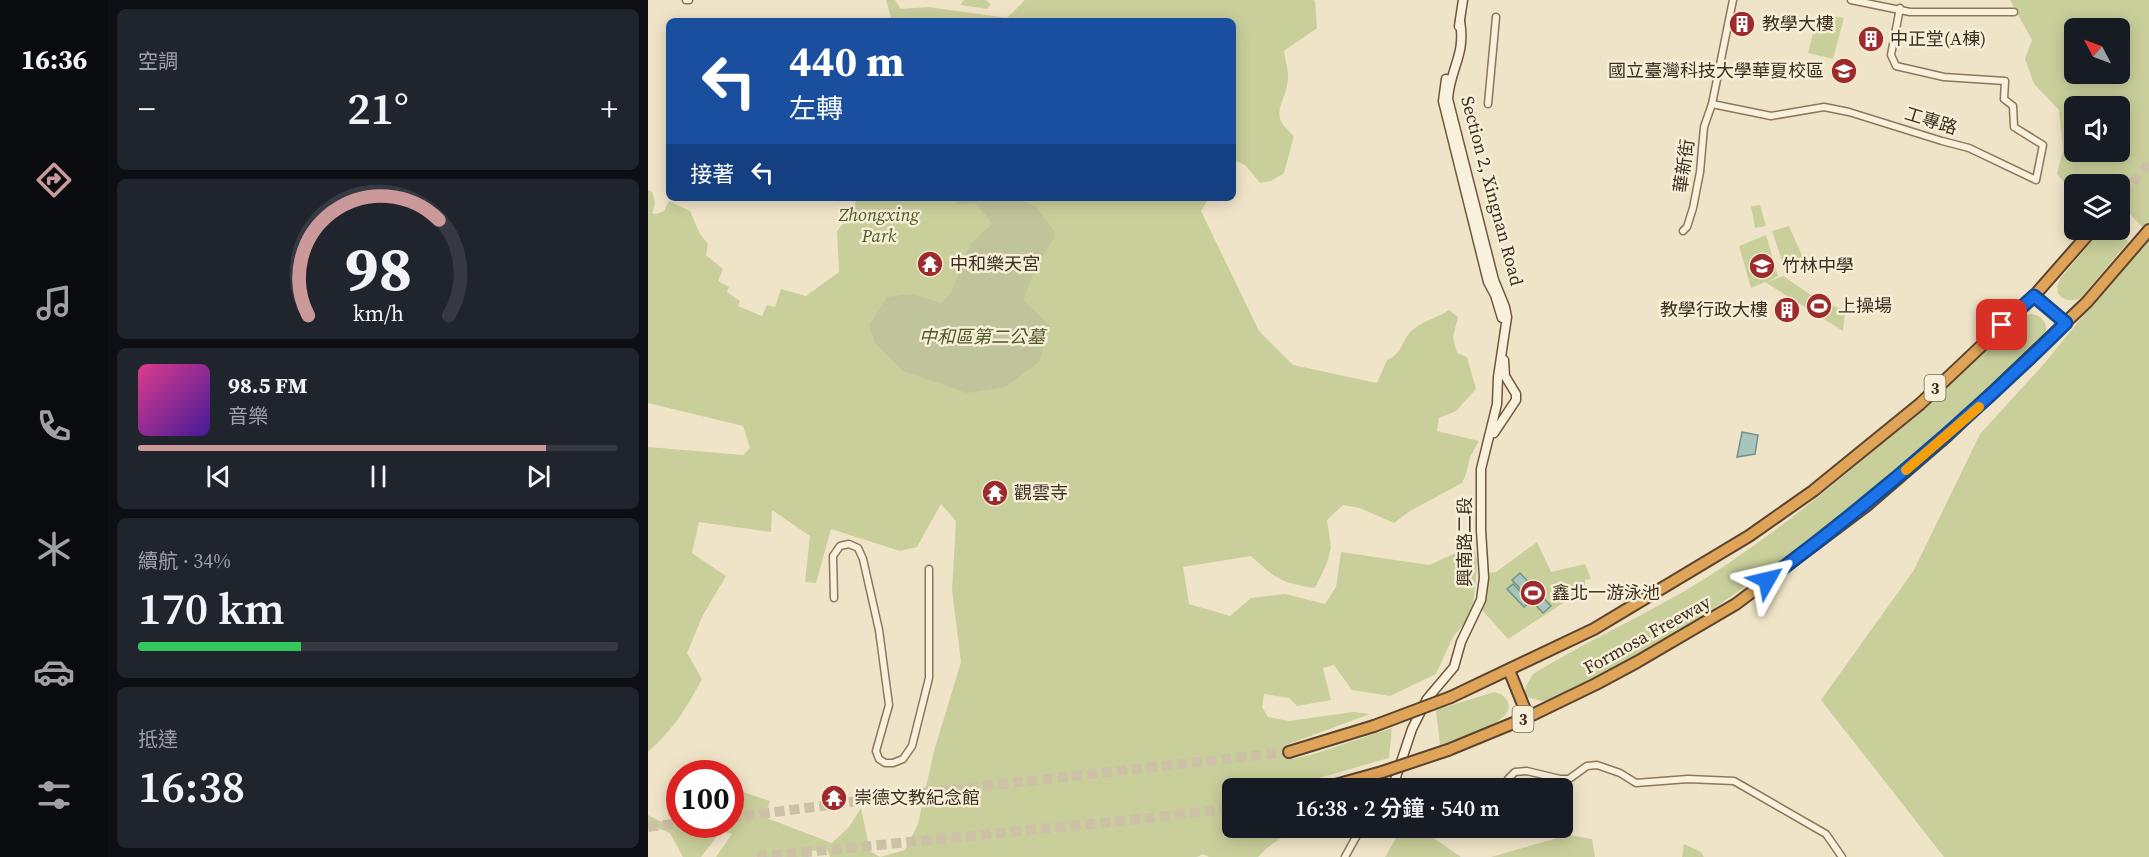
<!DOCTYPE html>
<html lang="zh-TW">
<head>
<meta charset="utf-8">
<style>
	body { margin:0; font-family:"Source Serif 4","Noto Sans TC",serif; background:#20242c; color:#f1f3f6; height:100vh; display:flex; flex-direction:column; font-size:22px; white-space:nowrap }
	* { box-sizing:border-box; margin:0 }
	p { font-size:20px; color:#9ea1a6 }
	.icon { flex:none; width:33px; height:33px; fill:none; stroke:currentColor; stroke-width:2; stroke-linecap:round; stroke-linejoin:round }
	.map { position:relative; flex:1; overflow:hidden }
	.side { display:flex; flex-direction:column; gap:9px; padding:9px; background:#0d0f14; width:540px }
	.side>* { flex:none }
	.hud { position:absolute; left:18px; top:18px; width:570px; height:183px; border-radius:9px; box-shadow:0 3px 15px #0003; background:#1a4fa0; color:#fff; overflow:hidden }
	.needle { width:39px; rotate:311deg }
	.tools { position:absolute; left:1416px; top:18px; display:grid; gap:12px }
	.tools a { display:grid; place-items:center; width:66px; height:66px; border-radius:9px; background:#171b24; box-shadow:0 3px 15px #0003; font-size:30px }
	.speed { position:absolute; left:18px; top:760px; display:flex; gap:12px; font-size:30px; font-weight:700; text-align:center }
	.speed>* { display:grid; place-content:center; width:78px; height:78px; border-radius:50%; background:#171b24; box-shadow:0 3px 15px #0003; line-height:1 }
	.speed .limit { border:9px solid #d22; background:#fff; color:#111 }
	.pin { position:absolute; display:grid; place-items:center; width:51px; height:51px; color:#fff; margin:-26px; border-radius:12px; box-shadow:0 3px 9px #0006 }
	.me { position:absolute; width:66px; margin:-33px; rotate:53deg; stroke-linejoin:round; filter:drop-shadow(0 0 4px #0008) }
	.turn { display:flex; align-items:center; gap:21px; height:126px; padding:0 24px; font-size:27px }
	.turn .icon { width:78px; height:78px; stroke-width:2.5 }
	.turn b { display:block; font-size:42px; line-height:51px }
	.then { display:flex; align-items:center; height:57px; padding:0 24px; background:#0003; gap:12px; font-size:22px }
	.big { font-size:45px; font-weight:600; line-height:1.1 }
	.side .card { flex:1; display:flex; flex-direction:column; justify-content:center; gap:9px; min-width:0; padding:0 21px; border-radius:9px; background:#20242c }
	.side .dial { align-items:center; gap:0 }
	.dial svg { height:156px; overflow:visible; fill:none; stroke:#363941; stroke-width:7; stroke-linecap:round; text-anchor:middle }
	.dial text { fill:#f1f3f6; stroke:none }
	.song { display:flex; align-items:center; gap:18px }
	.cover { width:72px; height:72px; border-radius:9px; background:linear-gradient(135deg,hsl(330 70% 55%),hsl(260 70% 35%)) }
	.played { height:6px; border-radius:3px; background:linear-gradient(90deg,#cc999b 85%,#363941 85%) }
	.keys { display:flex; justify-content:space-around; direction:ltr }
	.heat { display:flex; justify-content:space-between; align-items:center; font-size:33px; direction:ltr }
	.charge { height:9px; border-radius:4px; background:linear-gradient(90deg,#34c759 34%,#363941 0) }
	.trip { position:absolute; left:574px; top:778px; width:351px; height:60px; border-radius:9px; background:#171b24; box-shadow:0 3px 15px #0003; font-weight:600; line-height:60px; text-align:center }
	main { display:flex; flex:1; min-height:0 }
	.dock { display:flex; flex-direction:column; width:108px; justify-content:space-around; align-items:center; background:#090b0e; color:#9ea1a6 }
	.dock .icon { width:42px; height:42px }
	.dock .current { color:#cc999b }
	.dock b { font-size:27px; color:#f1f3f6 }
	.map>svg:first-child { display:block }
	.green { fill:#c9cf9b; fill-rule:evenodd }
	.cemetery { fill:#bfc49a }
	.water { fill:#a9c4bc; stroke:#6f938a; stroke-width:1.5 }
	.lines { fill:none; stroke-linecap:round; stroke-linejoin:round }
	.highway-tunnel { stroke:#ccc0a6; stroke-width:10; stroke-dasharray:10 5; stroke-linecap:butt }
	.street-casing { stroke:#8d765c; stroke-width:9 }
	.secondary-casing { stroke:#6f573f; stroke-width:11 }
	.highway-casing { stroke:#5b4430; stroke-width:14 }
	.street { stroke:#faf1dc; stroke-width:6 }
	.secondary { stroke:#faf1dc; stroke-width:8 }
	.highway { stroke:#e0a458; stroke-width:10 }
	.highway-bridge-casing { stroke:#5b4430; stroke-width:14; stroke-linecap:butt }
	.highway-bridge { stroke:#e0a458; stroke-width:10 }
	.route-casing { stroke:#114b97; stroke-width:15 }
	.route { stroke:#1a73e8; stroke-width:10 }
	.slow { stroke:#f59e0b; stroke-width:10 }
	.labels { text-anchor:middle; stroke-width:5; stroke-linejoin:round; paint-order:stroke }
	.shield { fill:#f7eed8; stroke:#756857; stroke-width:1.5 }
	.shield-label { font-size:16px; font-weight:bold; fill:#3d2e20 }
	.poi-label { font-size:18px; fill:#3d2e20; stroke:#f7eed8; text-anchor:start }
	.street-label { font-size:18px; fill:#3d2e20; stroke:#f7eed8 }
	.park-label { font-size:18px; font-style:italic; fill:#4d5a26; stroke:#f7eed8 }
</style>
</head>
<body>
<main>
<nav class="dock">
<b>16:36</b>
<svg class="icon current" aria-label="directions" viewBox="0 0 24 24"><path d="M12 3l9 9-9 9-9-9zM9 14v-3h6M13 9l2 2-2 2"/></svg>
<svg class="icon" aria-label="music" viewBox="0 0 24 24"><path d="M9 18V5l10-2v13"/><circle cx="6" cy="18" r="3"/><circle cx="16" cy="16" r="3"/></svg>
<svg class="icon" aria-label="phone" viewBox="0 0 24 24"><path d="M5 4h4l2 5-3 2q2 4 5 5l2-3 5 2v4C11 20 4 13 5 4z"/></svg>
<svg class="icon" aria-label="climate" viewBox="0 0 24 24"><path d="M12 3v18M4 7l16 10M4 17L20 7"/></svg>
<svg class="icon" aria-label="car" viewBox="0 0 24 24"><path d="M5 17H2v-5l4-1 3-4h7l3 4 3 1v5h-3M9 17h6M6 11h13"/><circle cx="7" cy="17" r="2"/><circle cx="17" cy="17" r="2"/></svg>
<svg class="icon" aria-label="filters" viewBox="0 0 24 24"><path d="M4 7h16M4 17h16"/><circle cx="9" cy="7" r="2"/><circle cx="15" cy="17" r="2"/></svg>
</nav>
<section class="side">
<div class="card"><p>空調</p>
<div class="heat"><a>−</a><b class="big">21°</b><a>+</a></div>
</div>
<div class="card dial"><svg viewBox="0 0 100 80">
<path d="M14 69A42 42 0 1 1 86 69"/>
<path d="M14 69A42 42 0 0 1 81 20" stroke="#cc999b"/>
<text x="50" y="56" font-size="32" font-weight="700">98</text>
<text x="50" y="72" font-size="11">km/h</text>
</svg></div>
<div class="card">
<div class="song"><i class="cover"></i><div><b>98.5 FM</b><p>音樂</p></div></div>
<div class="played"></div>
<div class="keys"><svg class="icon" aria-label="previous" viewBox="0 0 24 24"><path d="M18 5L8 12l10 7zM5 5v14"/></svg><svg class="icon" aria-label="pause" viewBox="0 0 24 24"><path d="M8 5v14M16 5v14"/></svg><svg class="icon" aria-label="next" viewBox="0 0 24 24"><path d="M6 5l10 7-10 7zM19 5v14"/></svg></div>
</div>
<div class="card"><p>續航 · 34%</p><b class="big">170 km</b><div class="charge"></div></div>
<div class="card"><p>抵達</p><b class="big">16:38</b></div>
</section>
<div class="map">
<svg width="1501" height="857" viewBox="0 0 1501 857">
	<rect width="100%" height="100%" fill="#f0e4c8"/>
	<g class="green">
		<path d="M238 0H247L253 9 280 7 359 18 377 0H665L667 1 669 28 636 51C637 60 641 71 640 80 637 106 619 114 646 136L636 173 623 181 612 183 598 166 589 161 585 165V21H244Z"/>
		<polygon points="316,0 338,0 343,4 339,9 312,5"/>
		<path d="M1362 0H1501V234L1472 204V184H1426V194L1409 174 1415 150 1411 110 1386 84 1377 59 1384 40ZM1426 28H1472V74H1426ZM1426 106H1472V152H1426Z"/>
		<polygon points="1170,13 1196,18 1185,59 1160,53"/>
		<path d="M0 190 4 192C7 200 8 205 4 213L8 214 16 211 21 201 42 211 52 234 60 244 58 255 75 269 70 281 81 287 79 292 92 301 90 306 114 316 119 305 127 307 133 289 158 296 191 272 189 231 207 208 208 198H561L553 211 611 331 645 365 729 383 739 360C753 354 752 346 760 335 769 322 788 319 801 310L810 317 805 337 809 353 819 357 828 389 808 411 791 418 789 431 831 441 822 457 818 474 814 483 762 511 746 523 712 508 695 505 679 520 683 547 679 563 667 588C634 583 628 579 603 556L535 567 541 604 582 616 603 598 637 594 677 604 688 587 693 552 781 565 810 552 826 548 829 559 828 578 824 614 805 637 788 674 742 696 704 690 686 665 675 668 683 700 649 706 641 698 616 694 614 707 620 717 641 721 705 712 722 714 638 745 645 759 666 754 744 728 741 758 632 789H585V828H647L619 848 610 857H561L555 854 549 857H182L179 849 155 852 156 857H68L84 834 73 831 53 857H35L22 833 6 827 0 828V815L14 822H31L32 825H82L83 788 122 801 116 817 184 843 201 827 213 808 222 851 232 857 257 850 270 824 286 751 313 662 304 590 308 521 293 504 269 547 252 551 183 529 168 583 157 582 162 536 124 510 123 532 51 522 44 553 78 576 55 615 39 653 54 679C37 711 26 728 0 752V447L95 455 102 448 95 426 0 403Z"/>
		<polygon points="1112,205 1118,226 1107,228 1103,206"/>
		<polygon points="1141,226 1161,271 1136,267 1124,231"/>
		<path d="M1472 229 1480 242 1433 298C1423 301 1418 302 1410 294L1409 286 1412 279 1453 230Z"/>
		<polygon points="1118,235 1130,276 1119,282 1135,276 1166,297 1197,311 1195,331 1117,282 1103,288 1091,246"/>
		<polygon points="1501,235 1501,857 1296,857 1173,700 1266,570 1332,434 1395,365"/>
		<path d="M1383 314C1395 315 1402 326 1396 337L1307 421 1177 531 1039 627 986 658 898 702 878 697 876 694 878 686 885 674C947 636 1014 608 1075 567 1183 494 1279 405 1374 316Z"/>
		<polygon points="889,542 903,572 937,564 943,579 937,580 937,589 860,639 834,610 837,596 839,573 848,572"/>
		<path d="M846 692 853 694C885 719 808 739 792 745L788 710Z"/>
		<polygon points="754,828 771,828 813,857 737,857"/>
		<polygon points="920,835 944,839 947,857 843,857"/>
		<polygon points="1036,844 1053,852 1056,857 1034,857"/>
	</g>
	<polygon class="cemetery" points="310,198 370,198 389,208 408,234 388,267 375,300 402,326 391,362 357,387 319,393 255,371 227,343 221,325 239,297 265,294 293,303 303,293 322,244 344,224 328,203 307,205"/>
	<g class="water">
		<polygon points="1094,432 1110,435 1107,454 1089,457"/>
		<polygon points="872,573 903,606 895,613 864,580"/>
		<polygon points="865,584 882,602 876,607 859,589"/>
	</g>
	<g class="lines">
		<g class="highway-tunnel">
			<polyline points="1475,194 1501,163"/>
			<polyline points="82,818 264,794 641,752"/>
			<polyline points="0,827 32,823"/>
			<polyline points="109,857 484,820 585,808"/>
		</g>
		<g class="street-casing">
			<g id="street">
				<polyline points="38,0 41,0"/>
				<polyline points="1203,0 1262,12 1366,12"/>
				<polyline points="840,104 848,17"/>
				<polyline points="1064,104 1123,116 1176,107 1201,112 1294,141 1321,148 1388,180 1395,145 1366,127 1365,106 1356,99 1357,81 1296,77 1248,66 1243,55 1252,8"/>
				<polyline points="1035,231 1039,227 1045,208 1052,172 1056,127 1064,104 1085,0"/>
				<polyline points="186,598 185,556 192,546 201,544 210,548 215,559 231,630 241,705 228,751 231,759 237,763 245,763 255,759 264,746 281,678 281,569"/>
				<polyline points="856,789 860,779 867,772 879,771 912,779 921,779 939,766 949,765 972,773 988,783 1040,779 1086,781 1178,834 1194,857"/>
				<polyline points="697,857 713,828"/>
			</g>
		</g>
		<g class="secondary-casing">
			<g id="secondary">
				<polyline points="811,26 815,0"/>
				<polyline points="798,79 795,101 840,282 847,295 854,318"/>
				<polyline points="846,433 868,400 868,394 857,376 856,360"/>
				<path d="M744 789 764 729 779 699 806 667 813 642 833 600 836 578 833 530V469L849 404 850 377 859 317 857 307 846 280 800 99C802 68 818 56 812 21"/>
			</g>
		</g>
		<g class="highway-casing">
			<g id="highway">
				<polyline points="1472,198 1475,194"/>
				<polyline points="1386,296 1418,323"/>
				<polyline points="861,670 880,717"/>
				<polyline points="803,697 946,629 1101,536 1165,491 1272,404 1386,296 1444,230"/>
				<polyline points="800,750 880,717 948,684 989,662 1088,604 1218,506 1299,436 1439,302 1501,230"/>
				<polyline points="641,752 726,726"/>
				<polyline points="673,789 734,772"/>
			</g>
		</g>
		<use href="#street" class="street"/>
		<use href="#secondary" class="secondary"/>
		<use href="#highway" class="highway"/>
		<g class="highway-bridge-casing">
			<g id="highway-bridge">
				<polyline points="726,726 803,697"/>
				<polyline points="734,772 800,750"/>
			</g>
		</g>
		<use href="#highway-bridge" class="highway-bridge"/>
	</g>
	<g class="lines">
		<g class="route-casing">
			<path id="route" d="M1119 580C1225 501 1324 416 1418 323L1386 296 1354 325"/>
		</g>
		<use href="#route" class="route"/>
		<polyline class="slow" points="1258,470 1331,407"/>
	</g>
	<defs>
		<g id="building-disc" transform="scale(1.35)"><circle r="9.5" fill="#9e2a2b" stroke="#f7eed8"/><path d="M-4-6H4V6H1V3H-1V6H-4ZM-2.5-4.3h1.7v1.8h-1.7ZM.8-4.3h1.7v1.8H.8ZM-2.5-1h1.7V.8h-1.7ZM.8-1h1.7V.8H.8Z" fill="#fff"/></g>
		<g id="university-disc" transform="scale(1.35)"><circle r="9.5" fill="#9e2a2b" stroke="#f7eed8"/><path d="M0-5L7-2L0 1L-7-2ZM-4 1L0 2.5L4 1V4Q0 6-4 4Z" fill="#fff"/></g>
		<g id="temple-disc" transform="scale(1.35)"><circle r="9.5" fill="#9e2a2b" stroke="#f7eed8"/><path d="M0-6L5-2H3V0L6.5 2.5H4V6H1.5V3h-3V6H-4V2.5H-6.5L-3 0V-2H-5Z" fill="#fff"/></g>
		<g id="school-disc" transform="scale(1.35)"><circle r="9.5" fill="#9e2a2b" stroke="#f7eed8"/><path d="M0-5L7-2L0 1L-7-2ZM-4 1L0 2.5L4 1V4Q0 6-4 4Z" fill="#fff"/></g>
		<g id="stadium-disc" transform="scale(1.35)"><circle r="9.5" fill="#9e2a2b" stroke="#f7eed8"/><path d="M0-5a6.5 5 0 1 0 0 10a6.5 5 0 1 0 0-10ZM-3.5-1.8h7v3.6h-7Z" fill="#fff"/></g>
	</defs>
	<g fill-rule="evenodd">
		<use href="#building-disc" x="1094" y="24"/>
		<use href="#building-disc" x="1223" y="39"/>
		<use href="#university-disc" x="1196" y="71"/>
		<use href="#temple-disc" x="282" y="264"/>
		<use href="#school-disc" x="1114" y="266"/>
		<use href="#stadium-disc" x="1171" y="306"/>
		<use href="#building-disc" x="1139" y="310"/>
		<use href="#temple-disc" x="347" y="493"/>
		<use href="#stadium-disc" x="885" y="593"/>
		<use href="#temple-disc" x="186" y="798"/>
	</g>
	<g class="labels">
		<g class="shield">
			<rect x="1276.5" y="375" width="21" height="26" rx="4.5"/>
			<rect x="864.5" y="706" width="21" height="26" rx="4.5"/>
		</g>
		<g class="shield-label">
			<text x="1287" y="394">3</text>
			<text x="875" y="725">3</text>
		</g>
		<g class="poi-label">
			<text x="1114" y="30">教學大樓</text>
			<text x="1242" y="45">中正堂(A棟)</text>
			<text x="1176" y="77" text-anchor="end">國立臺灣科技大學華夏校區</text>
			<text x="302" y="270">中和樂天宮</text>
			<text x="1134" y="272">竹林中學</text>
			<text x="1190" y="312">上操場</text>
			<text x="1120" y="316" text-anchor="end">教學行政大樓</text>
			<text x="366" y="499">觀雲寺</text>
			<text x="904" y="599">鑫北一游泳池</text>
			<text x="206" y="804">崇德文教紀念館</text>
		</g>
		<g class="street-label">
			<text transform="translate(1283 121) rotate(17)" y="6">工專路</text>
			<text transform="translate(1036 166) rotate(-82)" y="6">華新街</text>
			<text transform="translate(844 191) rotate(75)" y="6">Section 2, Xingnan Road</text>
			<text transform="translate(817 542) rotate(-90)" y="6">興南路二段</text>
			<text transform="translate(999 635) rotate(-29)" y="6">Formosa Freeway</text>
		</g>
		<g class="park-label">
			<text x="231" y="221">Zhongxing<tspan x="231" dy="21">Park</tspan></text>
			<text x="334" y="343">中和區第二公墓</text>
		</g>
	</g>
</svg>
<div class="tools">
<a><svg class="needle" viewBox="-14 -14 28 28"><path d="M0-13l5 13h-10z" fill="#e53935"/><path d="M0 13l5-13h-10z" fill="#9ea1a6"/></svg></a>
<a><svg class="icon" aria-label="sound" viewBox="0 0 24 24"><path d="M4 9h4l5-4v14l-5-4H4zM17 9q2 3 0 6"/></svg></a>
<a><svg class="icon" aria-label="layers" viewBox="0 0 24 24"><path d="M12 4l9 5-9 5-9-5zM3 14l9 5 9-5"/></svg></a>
</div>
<div class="speed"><div class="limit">100</div></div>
<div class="pin" style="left:1354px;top:325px;background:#d93025"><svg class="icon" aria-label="arrive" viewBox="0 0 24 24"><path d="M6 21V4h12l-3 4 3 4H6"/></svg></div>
<svg class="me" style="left:1119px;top:580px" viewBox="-20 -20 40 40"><path d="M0-17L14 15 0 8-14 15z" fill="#1a73e8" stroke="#fff" stroke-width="4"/></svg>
<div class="trip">16:38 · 2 分鐘 · 540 m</div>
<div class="hud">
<div class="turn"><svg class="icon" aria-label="left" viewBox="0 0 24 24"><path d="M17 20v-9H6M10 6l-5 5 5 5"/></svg><div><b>440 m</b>左轉</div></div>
<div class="then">接著<svg class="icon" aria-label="left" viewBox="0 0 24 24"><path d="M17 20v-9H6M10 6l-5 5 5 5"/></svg></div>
</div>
</div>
</main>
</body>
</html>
